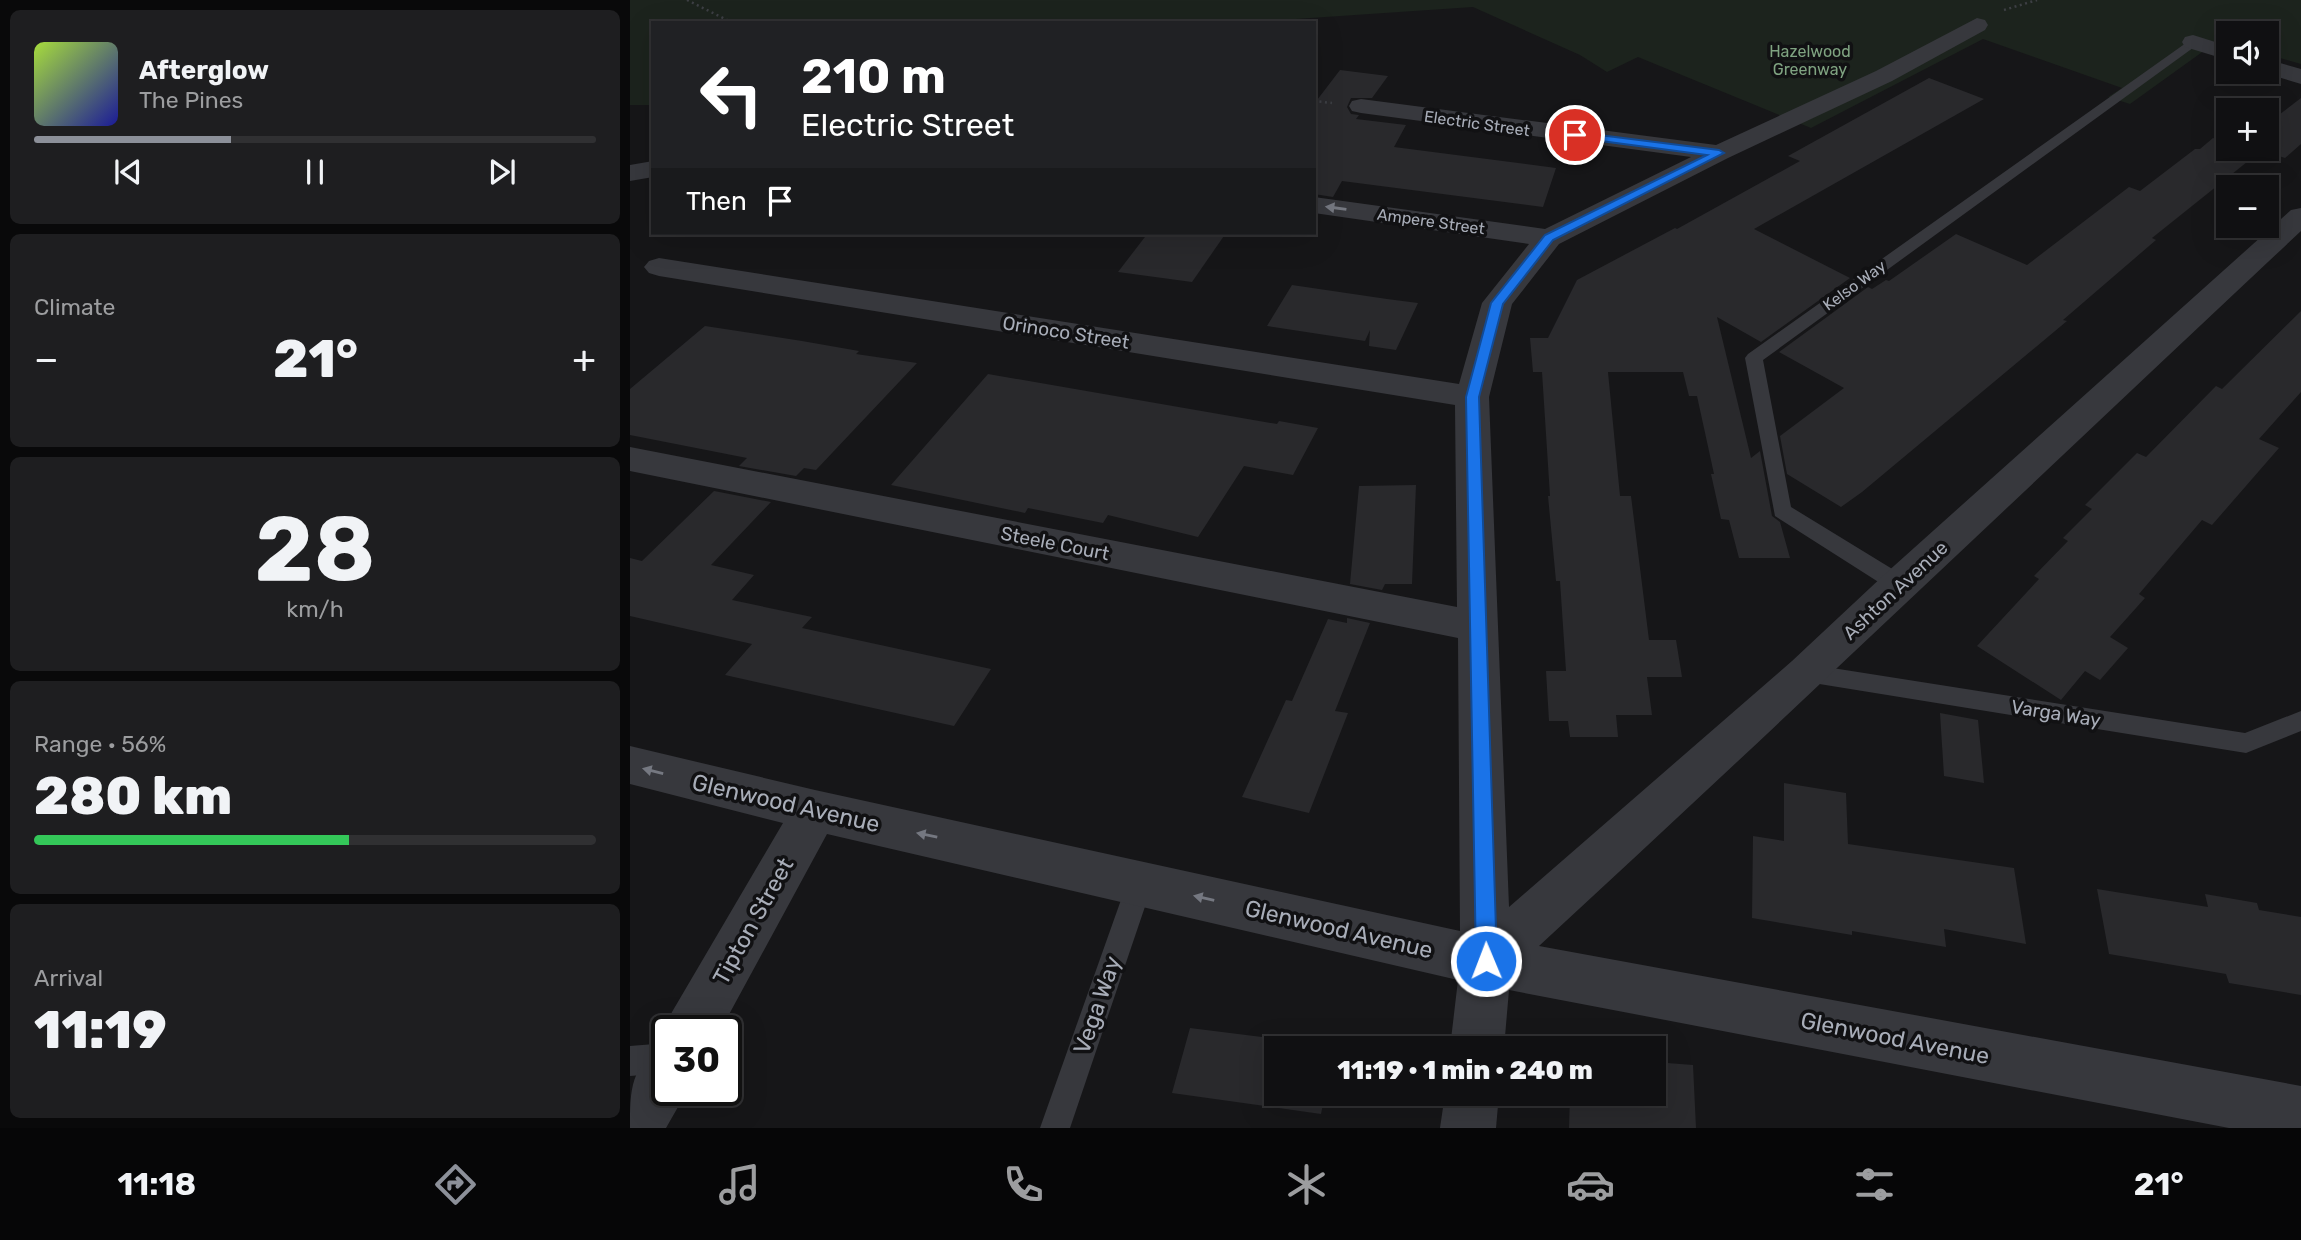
<!DOCTYPE html>
<html lang="en">
<head>
<meta charset="utf-8">
<style>
	body { margin:0; font-family:Rubik,sans-serif; background:#1e1e20; color:#f1f3f6; height:100vh; display:flex; flex-direction:column; font-size:26px; white-space:nowrap }
	* { box-sizing:border-box; margin:0 }
	p { font-size:23px; color:#9c9d9f }
	.icon { flex:none; width:38px; height:38px; fill:none; stroke:currentColor; stroke-width:2; stroke-linecap:round; stroke-linejoin:round }
	.map { position:relative; flex:1; overflow:hidden }
	.sheet { display:flex; flex-direction:column; gap:10px; padding:10px; background:#09090a; width:630px }
	.sheet>* { flex:none }
	.top-card { position:absolute; left:21px; top:21px; width:665px; height:214px; border-radius:0px; box-shadow:0 7px 28px #0002,0 0 0 2px #303032; background:#202124; color:#fff; overflow:hidden }
	.fabs { position:absolute; left:1586px; top:21px; display:grid; gap:14px }
	.fabs a { display:grid; place-items:center; width:63px; height:63px; border-radius:0px; background:#101012; box-shadow:0 7px 28px #0002,0 0 0 2px #303032; font-size:35px }
	.speed { position:absolute; left:21px; top:1015px; display:flex; gap:14px; font-size:35px; font-weight:700; text-align:center }
	.speed>* { display:grid; place-content:center; width:91px; height:91px; border-radius:50%; background:#101012; box-shadow:0 7px 28px #0002,0 0 0 2px #303032; line-height:1 }
	.speed .limit { border:4px solid #111; border-radius:10px; background:#fff; color:#111 }
	.pin { position:absolute; display:grid; place-items:center; width:60px; height:60px; color:#fff; margin:-30px; border:4px solid #fff; border-radius:50%; box-shadow:0 2px 7px #0007 }
	.me { position:absolute; width:77px; margin:-38px; rotate:359deg; stroke-linejoin:round; filter:drop-shadow(0 0 5px #0008) }
	.turn { display:flex; align-items:center; gap:24px; height:147px; padding:0 35px; font-size:32px }
	.turn .icon { width:91px; height:91px; stroke-width:2.5 }
	.turn b { display:block; font-size:49px; line-height:60px }
	.then { display:flex; align-items:center; height:66px; padding:0 35px; background:#0003; gap:14px; font-size:26px }
	.big { font-size:52px; font-weight:800; line-height:1.1 }
	.sheet .widget { flex:1; display:flex; flex-direction:column; justify-content:center; gap:10px; min-width:0; padding:0 24px; border-radius:10px; background:#1e1e20 }
	.sheet .dial { align-items:center; gap:0 }
	.dial b { font-size:91px; line-height:1 }
	.song { display:flex; align-items:center; gap:21px }
	.cover { width:84px; height:84px; border-radius:10px; background:linear-gradient(135deg,hsl(80 70% 55%),hsl(240 70% 35%)) }
	.played { height:7px; border-radius:4px; background:linear-gradient(90deg,#8c9099 35%,#303032 35%) }
	.keys { display:flex; justify-content:space-around; direction:ltr }
	.heat { display:flex; justify-content:space-between; align-items:center; font-size:38px; direction:ltr }
	.charge { height:10px; border-radius:5px; background:linear-gradient(90deg,#34c759 56%,#303032 0) }
	.trip { position:absolute; left:634px; top:1036px; width:402px; height:70px; border-radius:0px; background:#101012; box-shadow:0 7px 28px #0002,0 0 0 2px #303032; font-weight:800; line-height:70px; text-align:center }
	.tabs { display:flex; height:112px; justify-content:space-around; align-items:center; background:#060607; color:#9c9d9f }
	.tabs .icon { width:49px; height:49px }
	.tabs .selected { color:#8c9099 }
	.tabs b { font-size:32px; color:#f1f3f6 }
	main { display:flex; flex:1; min-height:0 }
	.map>svg:first-child { display:block }
	.green { fill:#1c231d }
	.building { fill:#29292c }
	.lines { fill:none; stroke-linecap:round; stroke-linejoin:round }
	.path { stroke:#3d3f44; stroke-width:2.5; stroke-dasharray:2 3.5; stroke-linecap:butt }
	.service { fill:#37383d; fill-rule:evenodd }
	.minor { fill:#37383d; fill-rule:evenodd }
	.oneway { fill:#757881 }
	.route { fill:#1a73e8; stroke:#114b97; stroke-width:2 }
	.labels { text-anchor:middle; stroke-width:7; stroke-linejoin:round; paint-order:stroke }
	.far-park-label { font-size:16px; fill:#7fa381; stroke:#111113 }
	.far-street-label { font-size:16px; fill:#a8adb8; stroke:#111113 }
	.street-label { font-size:19px; fill:#a8adb8; stroke:#111113 }
	.near-street-label { font-size:23px; fill:#a8adb8; stroke:#111113 }
</style>
</head>
<body>
<main>
<section class="sheet">
<div class="widget">
<div class="song"><i class="cover"></i><div><b>Afterglow</b><p>The Pines</p></div></div>
<div class="played"></div>
<div class="keys"><svg class="icon" aria-label="previous" viewBox="0 0 24 24"><path d="M18 5L8 12l10 7zM5 5v14"/></svg><svg class="icon" aria-label="pause" viewBox="0 0 24 24"><path d="M8 5v14M16 5v14"/></svg><svg class="icon" aria-label="next" viewBox="0 0 24 24"><path d="M6 5l10 7-10 7zM19 5v14"/></svg></div>
</div>
<div class="widget"><p>Climate</p>
<div class="heat"><a>−</a><b class="big">21°</b><a>+</a></div>
</div>
<div class="widget dial"><b>28</b><p>km/h</p></div>
<div class="widget"><p>Range · 56%</p><b class="big">280 km</b><div class="charge"></div></div>
<div class="widget"><p>Arrival</p><b class="big">11:19</b></div>
</section>
<div class="map">
<svg width="1671" height="1128" viewBox="0 0 1671 1128">
	<rect width="100%" height="100%" fill="#161618"/>
	<polygon class="green" points="0,0 1671,0 1671,64 1636,54 1636,33 1598,33 1598,42 1589,40 1500,104 1478,97 1492,88 1353,39 1181,128 1008,57 977,72 950,55 843,7 605,23 23,23 23,105 0,105"/>
	<g class="building">
		<polygon points="710,70 758,76 742,98 721,98 717,107 721,114 729,115 726,119 776,125 764,147 926,168 913,207 712,181 703,197 684,194 684,104"/>
		<polygon points="1299,78 1354,99 1124,229 1220,278 1131,342 1087,317 1121,458 1130,451 1142,516 1150,522 1160,558 1109,558 1099,520 1091,519 1081,474 1084,474 1067,396 1059,396 1053,372 978,372 990,496 1001,496 1019,640 1046,640 1052,677 1017,677 1022,715 986,715 988,737 940,737 938,721 919,721 916,671 936,671 930,581 926,581 918,496 920,496 912,372 903,372 900,338 918,338 947,280 1045,228 1047,229 1170,161 1158,156"/>
		<polygon points="1671,98 1671,144 1655,158 1628,149 1636,149 1636,125"/>
		<polygon points="1583,138 1598,144 1598,149 1612,149 1627,154 1522,238 1526,240 1433,320 1437,321 1232,492 1211,507 1157,474 1150,436 1214,388 1149,352 1238,287 1242,289 1256,280 1259,281 1326,234 1397,265 1499,187 1510,191 1565,149 1570,149"/>
		<polygon points="518,233 596,233 562,282 488,272"/>
		<polygon points="662,285 757,299 788,303 766,350 739,346 740,330 735,341 637,326"/>
		<polygon points="1671,311 1671,392 1629,439 1649,448 1582,525 1572,520 1509,594 1515,598 1480,637 1498,648 1470,680 1455,671 1431,700 1347,646 1409,579 1404,576 1438,541 1433,538 1462,509 1455,505 1507,453 1516,457 1586,386 1592,389"/>
		<polygon points="75,326 172,341 229,351 226,354 287,363 186,470 174,468 166,476 109,466 117,458 0,435 0,389"/>
		<polygon points="358,374 647,424 649,421 688,428 663,475 614,466 568,537 478,515 473,523 398,508 395,513 261,485"/>
		<polygon points="786,485 782,584 755,584 752,590 720,584 729,486"/>
		<polygon points="84,491 141,502 81,565 124,575 102,600 182,617 172,628 361,669 324,726 95,675 122,644 0,616 0,558 12,561"/>
		<polygon points="717,618 740,623 705,711 718,713 679,813 612,797 656,700 662,701 698,619 717,623"/>
		<polygon points="1310,713 1348,720 1354,783 1314,776"/>
		<polygon points="1154,783 1216,793 1218,844 1384,868 1396,944 1314,929 1316,947 1222,931 1222,935 1122,918 1123,836 1154,841"/>
		<polygon points="1467,889 1578,907 1575,894 1627,903 1629,910 1671,917 1671,995 1599,983 1596,974 1479,954"/>
		<polygon points="560,1028 705,1046 646,1048 646,1094 695,1094 691,1114 542,1093"/>
		<polygon points="1024,1062 1063,1065 1066,1128 939,1128 940,1094 1024,1094"/>
	</g>
	<g class="lines">
		<g class="path">
			<polyline points="57,0 103,23"/>
			<polyline points="1374,10 1407,0"/>
			<polyline points="684,101 702,103"/>
		</g>
		<g class="service">
			<polygon points="1563,38 1567,39 1567,45 1133,360 1161,507 1277,578 1280,584 1277,590 1269,592 1261,590 1145,516 1115,358 1118,354"/>
			<polygon points="1177,664 1615,733 1671,711 1671,731 1616,753 1177,682 1169,680 1166,673 1169,666"/>
			<polygon points="510,871 519,874 523,883 440,1128 410,1128 497,883 501,874"/>
			<polygon points="37,1043 37,1073 0,1076 0,1046"/>
		</g>
		<g class="minor">
			<path d="M1347 18 1355 20 1358 25 1355 30 1262 81 1098 158 929 244 882 304 859 397 879 907 1162 661 1255 574 1661 210 1671 208V231C1417 469 1165 710 909 946L1671 1086V1128H1599L879 990 874 1048H820L828 980 197 834 90 1031H37V1036L35 1031 42 1012 153 823 0 784V746L185 790 830 931 828 638 0 471V447L827 607 825 405 29 276 19 273 14 267 19 261 29 258 829 384 852 303 899 244 684 213V197L915 229 1061 157 731 113 722 111 719 106 722 101 731 99 1086 145 1246 71Z"/>
			<polygon points="1563,35 1598,46 1598,60 1555,47 1552,42 1555,37"/>
			<polygon points="1636,59 1671,69 1671,84 1631,72 1636,72"/>
			<polygon points="23,161 23,177 0,181 0,165"/>
			<path d="M37 1047V1090H57L56 1093 36 1128H0C0 1090 0 1063 37 1047Z"/>
			<polygon points="815,1094 869,1094 866,1128 810,1128"/>
		</g>
	</g>
	<defs><path id="oneway-solid" d="M-6-.8H1V-3.2L6.5 0L1 3.2V.8H-6Z" transform="scale(1.75)"/></defs>
	<g class="oneway">
		<use href="#oneway-solid" transform="translate(706 208) rotate(-172)"/>
		<use href="#oneway-solid" transform="translate(23 771) rotate(-166)"/>
		<use href="#oneway-solid" transform="translate(297 835) rotate(-168)"/>
		<use href="#oneway-solid" transform="translate(574 898) rotate(-167)"/>
	</g>
	<polygon class="route" points="945,132 1089,150 1094,153 923,240 873,304 849,397 867,961 864,968 856,971 849,968 846,961 836,397 861,303 915,235 1077,155 941,137 941,133"/>
	<g class="labels">
		<g class="far-park-label">
			<text x="1180" y="57">Hazelwood<tspan x="1180" dy="18">Greenway</tspan></text>
		</g>
		<g class="far-street-label">
			<text transform="translate(847 123) rotate(8)" y="6">Electric Street</text>
			<text transform="translate(801 221) rotate(8)" y="6">Ampere Street</text>
			<text transform="translate(1224 285) rotate(-36)" y="6">Kelso Way</text>
		</g>
		<g class="street-label">
			<text transform="translate(436 332) rotate(9)" y="7">Orinoco Street</text>
			<text transform="translate(425 543) rotate(11)" y="7">Steele Court</text>
			<text transform="translate(1265 590) rotate(-43)" y="7">Ashton Avenue</text>
			<text transform="translate(1426 713) rotate(9)" y="7">Varga Way</text>
		</g>
		<g class="near-street-label">
			<text transform="translate(156 803) rotate(13)" y="8">Glenwood Avenue</text>
			<text transform="translate(123 921) rotate(-61)" y="8">Tipton Street</text>
			<text transform="translate(709 929) rotate(13)" y="8">Glenwood Avenue</text>
			<text transform="translate(467 1005) rotate(-71)" y="8">Vega Way</text>
			<text transform="translate(1265 1038) rotate(11)" y="8">Glenwood Avenue</text>
		</g>
	</g>
</svg>
<div class="fabs">
<a><svg class="icon" aria-label="sound" viewBox="0 0 24 24"><path d="M4 9h4l5-4v14l-5-4H4zM17 9q2 3 0 6"/></svg></a>
<a>+</a>
<a>−</a>
</div>
<div class="speed"><div class="limit">30</div></div>
<div class="pin" style="left:945px;top:135px;background:#d93025"><svg class="icon" aria-label="arrive" viewBox="0 0 24 24"><path d="M6 21V4h12l-3 4 3 4H6"/></svg></div>
<svg class="me" style="left:856px;top:961px" viewBox="-20 -20 40 40"><circle r="17" fill="#1a73e8" stroke="#fff" stroke-width="3"/><path d="M0-11L8 9 0 5-8 9z" fill="#fff"/></svg>
<div class="trip">11:19 · 1 min · 240 m</div>
<div class="top-card">
<div class="turn"><svg class="icon" aria-label="left" viewBox="0 0 24 24"><path d="M17 20v-9H6M10 6l-5 5 5 5"/></svg><div><b>210 m</b>Electric Street</div></div>
<div class="then">Then<svg class="icon" aria-label="arrive" viewBox="0 0 24 24"><path d="M6 21V4h12l-3 4 3 4H6"/></svg></div>
</div>
</div>
</main>
<nav class="tabs">
<b>11:18</b>
<svg class="icon selected" aria-label="directions" viewBox="0 0 24 24"><path d="M12 3l9 9-9 9-9-9zM9 14v-3h6M13 9l2 2-2 2"/></svg>
<svg class="icon" aria-label="music" viewBox="0 0 24 24"><path d="M9 18V5l10-2v13"/><circle cx="6" cy="18" r="3"/><circle cx="16" cy="16" r="3"/></svg>
<svg class="icon" aria-label="phone" viewBox="0 0 24 24"><path d="M5 4h4l2 5-3 2q2 4 5 5l2-3 5 2v4C11 20 4 13 5 4z"/></svg>
<svg class="icon" aria-label="climate" viewBox="0 0 24 24"><path d="M12 3v18M4 7l16 10M4 17L20 7"/></svg>
<svg class="icon" aria-label="car" viewBox="0 0 24 24"><path d="M5 17H2v-5l4-1 3-4h7l3 4 3 1v5h-3M9 17h6M6 11h13"/><circle cx="7" cy="17" r="2"/><circle cx="17" cy="17" r="2"/></svg>
<svg class="icon" aria-label="filters" viewBox="0 0 24 24"><path d="M4 7h16M4 17h16"/><circle cx="9" cy="7" r="2"/><circle cx="15" cy="17" r="2"/></svg>
<b>21°</b>
</nav>
</body>
</html>
